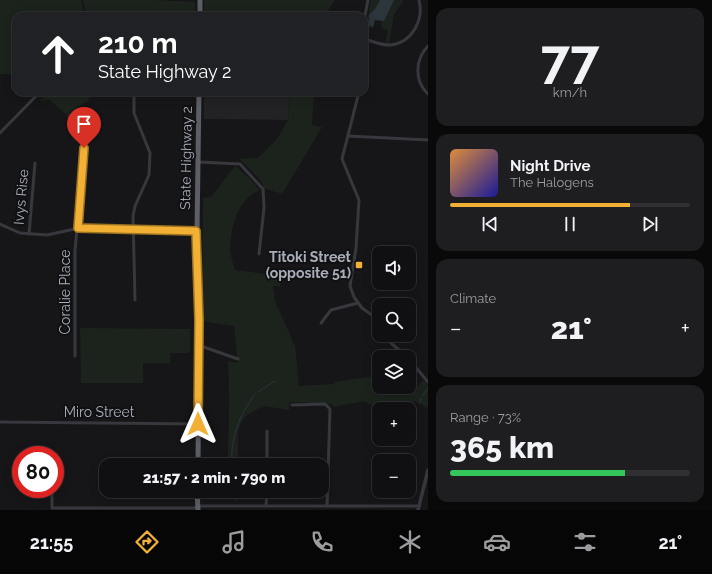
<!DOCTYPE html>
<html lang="en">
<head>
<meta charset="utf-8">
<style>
	body { margin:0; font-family:Raleway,sans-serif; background:#1e1e20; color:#f1f3f6; height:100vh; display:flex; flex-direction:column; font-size:15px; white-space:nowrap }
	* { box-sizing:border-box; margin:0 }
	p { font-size:13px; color:#9c9d9f }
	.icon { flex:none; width:22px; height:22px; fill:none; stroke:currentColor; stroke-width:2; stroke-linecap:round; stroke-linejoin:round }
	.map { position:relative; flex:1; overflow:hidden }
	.drawer { display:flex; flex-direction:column; gap:8px; padding:8px; background:#09090a; width:284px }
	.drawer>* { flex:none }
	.top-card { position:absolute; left:12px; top:12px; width:356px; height:84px; border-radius:12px; box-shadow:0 2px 10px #0003,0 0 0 1px #303032; background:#202124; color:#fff; overflow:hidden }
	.fabs { position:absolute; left:372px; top:246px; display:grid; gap:8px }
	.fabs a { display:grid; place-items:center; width:44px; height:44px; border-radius:8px; background:#101012; box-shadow:0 2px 10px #0003,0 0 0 1px #303032; font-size:20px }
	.speed { position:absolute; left:12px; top:446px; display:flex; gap:8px; font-size:20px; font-weight:700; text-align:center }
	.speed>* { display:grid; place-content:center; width:52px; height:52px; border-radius:50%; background:#101012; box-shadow:0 2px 10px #0003,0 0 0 1px #303032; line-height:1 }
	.speed .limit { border:6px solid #d22; background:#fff; color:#111 }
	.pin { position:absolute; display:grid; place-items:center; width:34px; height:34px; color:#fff; margin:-41px -17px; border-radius:50% 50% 50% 0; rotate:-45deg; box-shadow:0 0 4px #0007 }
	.pin .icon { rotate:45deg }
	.me { position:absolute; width:44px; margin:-22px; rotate:0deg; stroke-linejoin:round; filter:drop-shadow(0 0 3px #0008) }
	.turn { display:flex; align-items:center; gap:14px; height:84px; padding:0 20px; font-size:18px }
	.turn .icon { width:52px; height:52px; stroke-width:2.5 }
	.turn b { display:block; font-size:28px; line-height:34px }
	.big { font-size:30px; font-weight:800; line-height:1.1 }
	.drawer .card { flex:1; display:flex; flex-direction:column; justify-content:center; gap:6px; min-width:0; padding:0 14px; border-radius:12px; background:#1e1e20 }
	.drawer .dial { align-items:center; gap:0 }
	.dial b { font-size:52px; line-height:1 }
	.song { display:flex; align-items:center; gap:12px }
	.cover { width:48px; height:48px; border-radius:6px; background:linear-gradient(135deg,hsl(30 70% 55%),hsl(240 70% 35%)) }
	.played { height:4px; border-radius:2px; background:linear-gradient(90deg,#f2b134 75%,#303032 75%) }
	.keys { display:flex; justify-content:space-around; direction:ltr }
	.heat { display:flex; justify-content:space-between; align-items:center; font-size:22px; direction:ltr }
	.charge { height:6px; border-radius:3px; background:linear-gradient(90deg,#34c759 73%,#303032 0) }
	.trip { position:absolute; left:99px; top:458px; width:230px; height:40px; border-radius:12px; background:#101012; box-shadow:0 2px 10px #0003,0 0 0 1px #303032; font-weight:800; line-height:40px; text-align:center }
	.tabs { display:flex; height:64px; justify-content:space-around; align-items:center; background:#060607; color:#9c9d9f }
	.tabs .icon { width:28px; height:28px }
	.tabs .current { color:#f2b134 }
	.tabs b { font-size:18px; color:#f1f3f6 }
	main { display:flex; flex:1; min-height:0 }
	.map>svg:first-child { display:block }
	.built { fill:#222225 }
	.green { fill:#1c231d }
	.water { fill:#2c353c }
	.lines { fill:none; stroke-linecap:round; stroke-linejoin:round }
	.stream { stroke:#2c353c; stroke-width:1 }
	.minor { stroke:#37383d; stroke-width:3 }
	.tertiary { stroke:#37383d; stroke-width:3.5 }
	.trunk { stroke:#5b5e65; stroke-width:5 }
	.route-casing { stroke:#9d7322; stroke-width:10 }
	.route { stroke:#f2b134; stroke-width:7 }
	.poi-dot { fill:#f2b134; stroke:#111113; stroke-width:1.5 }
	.labels { text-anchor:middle; stroke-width:4; stroke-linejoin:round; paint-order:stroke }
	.street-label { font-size:14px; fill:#a8adb8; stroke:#111113 }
	.poi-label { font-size:14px; font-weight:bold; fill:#a8adb8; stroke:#111113; text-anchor:end }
</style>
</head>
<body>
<main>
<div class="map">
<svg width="428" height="510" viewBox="0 0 428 510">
	<rect width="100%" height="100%" fill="#161618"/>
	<polygon class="built" points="204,92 289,92 288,120 204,119"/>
	<g class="green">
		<polygon points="0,0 81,0 84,16 16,16 16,74 0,74"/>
		<polygon points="83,0 154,0 195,2 195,16 86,16"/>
		<polygon points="204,0 334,0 328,11 328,16 204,16"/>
		<polygon points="371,0 404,0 394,14 389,43 386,42 388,30 384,29 381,26 382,21 375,20 373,28 366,27"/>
		<polygon points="51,92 91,92 89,100 70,112 79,143 73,140 66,114 50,100 39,101"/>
		<polygon points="289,92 314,92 312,125 322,127 282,194 264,188 261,181 240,159 258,158 277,139 288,120"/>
		<path d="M235 166 247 176 260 190C238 198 231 226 230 248 230 255 233 263 235 270L281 276 280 286H273L275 301 295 346 299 386 334 384 335 382 369 377 379 381V387H396L411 393 424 380 428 385V408L414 401 407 408 376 407 364 401 334 407 331 404 289 402V410L264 406 247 415 242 421 238 431V465H228C228 451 231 367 227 361L238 363 234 326 202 321 203 198 211 197Z"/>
		<polygon points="80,328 190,329 190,351 187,353 170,353 170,363 143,363 143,383 81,383"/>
	</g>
	<polygon class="water" points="380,0 394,0 384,21 375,20 373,27 369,25 369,15 375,9"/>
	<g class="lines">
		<g class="stream">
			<polyline points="258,392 275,381"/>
			<polyline points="422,396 428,388"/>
			<polyline points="420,403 421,398"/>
			<path d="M232 465C230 438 239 416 255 394"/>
			<polyline points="235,491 236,500"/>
		</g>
		<g class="minor">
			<polyline points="364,21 368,0"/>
			<path d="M364 39C372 41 383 46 391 45 413 42 424 19 419 0"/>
			<path d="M428 46C415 59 414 81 428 94"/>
			<polyline points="134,92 134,113 150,153 149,175 135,206 133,216 135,300"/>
			<polyline points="359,92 342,159 359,200 356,248 350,286 354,297 362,308 379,320"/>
			<polyline points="0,133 40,92"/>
			<polyline points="348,136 428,140"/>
			<polyline points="199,162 240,164 263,189 264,208 259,254"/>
			<polyline points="0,224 20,233 47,235 84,227 197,231"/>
			<polyline points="29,234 35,163"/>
			<polyline points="321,323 331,310 358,303"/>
			<polyline points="388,335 391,343 407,357"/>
			<polyline points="198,345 238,359"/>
			<polyline points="75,356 75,251 84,148"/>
			<polyline points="409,359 428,382"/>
			<polyline points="292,405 325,404 330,409 327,506"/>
			<polyline points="0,422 198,424"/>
			<polyline points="267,465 267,431"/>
			<polyline points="52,489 52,508 194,508 201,506 419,506"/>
			<polyline points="266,506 267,491"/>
		</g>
		<polyline class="tertiary" points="418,510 428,470"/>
		<g class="trunk">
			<polyline points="200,16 200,0"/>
			<polyline points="198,465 199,320 197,231 199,92"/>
			<polyline points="197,491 198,510"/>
		</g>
	</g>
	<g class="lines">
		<g class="route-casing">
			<polyline id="route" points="84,148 78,228 196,231 199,320 198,424"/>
		</g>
		<use href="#route" class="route"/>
	</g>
	<rect class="poi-dot" x="355" y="261" width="8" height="8" rx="2"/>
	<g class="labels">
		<g class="street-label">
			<text transform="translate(186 158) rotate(-89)" y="5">State Highway 2</text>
			<text transform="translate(21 197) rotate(-85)" y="5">Ivys Rise</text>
			<text transform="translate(65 292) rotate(-90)" y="5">Coralie Place</text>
			<text x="99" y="417">Miro Street</text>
		</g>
		<g class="poi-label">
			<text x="351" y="262">Titoki Street<tspan x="351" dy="16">(opposite 51)</tspan></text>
		</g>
	</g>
</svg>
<div class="fabs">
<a><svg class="icon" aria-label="sound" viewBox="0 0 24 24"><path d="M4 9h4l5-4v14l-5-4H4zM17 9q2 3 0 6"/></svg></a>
<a><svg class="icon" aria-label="search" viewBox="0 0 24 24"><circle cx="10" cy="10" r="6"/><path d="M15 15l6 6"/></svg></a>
<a><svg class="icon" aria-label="layers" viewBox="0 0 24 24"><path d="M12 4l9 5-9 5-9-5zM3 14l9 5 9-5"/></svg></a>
<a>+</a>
<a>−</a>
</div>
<div class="speed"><div class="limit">80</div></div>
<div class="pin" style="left:84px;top:148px;background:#d93025"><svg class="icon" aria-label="arrive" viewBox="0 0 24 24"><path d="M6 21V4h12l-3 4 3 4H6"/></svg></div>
<svg class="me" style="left:198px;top:424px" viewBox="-20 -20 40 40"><path d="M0-17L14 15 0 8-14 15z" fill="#f2b134" stroke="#fff" stroke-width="4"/></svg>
<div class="trip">21:57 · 2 min · 790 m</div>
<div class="top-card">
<div class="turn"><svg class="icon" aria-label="ahead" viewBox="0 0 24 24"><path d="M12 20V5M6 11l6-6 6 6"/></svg><div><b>210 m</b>State Highway 2</div></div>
</div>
</div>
<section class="drawer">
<div class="card dial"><b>77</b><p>km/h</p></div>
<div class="card">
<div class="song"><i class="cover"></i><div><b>Night Drive</b><p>The Halogens</p></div></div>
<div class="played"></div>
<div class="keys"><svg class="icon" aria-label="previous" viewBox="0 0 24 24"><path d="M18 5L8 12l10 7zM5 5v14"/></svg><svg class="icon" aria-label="pause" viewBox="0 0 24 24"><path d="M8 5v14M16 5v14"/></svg><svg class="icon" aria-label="next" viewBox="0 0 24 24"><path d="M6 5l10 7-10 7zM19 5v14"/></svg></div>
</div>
<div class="card"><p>Climate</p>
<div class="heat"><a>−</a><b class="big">21°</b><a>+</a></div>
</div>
<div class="card"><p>Range · 73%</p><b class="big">365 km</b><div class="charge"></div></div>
</section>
</main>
<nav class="tabs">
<b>21:55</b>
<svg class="icon current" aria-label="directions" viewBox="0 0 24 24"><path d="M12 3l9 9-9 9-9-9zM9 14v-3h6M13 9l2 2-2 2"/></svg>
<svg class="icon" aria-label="music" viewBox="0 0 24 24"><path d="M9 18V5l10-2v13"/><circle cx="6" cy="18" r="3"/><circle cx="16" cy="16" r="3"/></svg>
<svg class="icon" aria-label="phone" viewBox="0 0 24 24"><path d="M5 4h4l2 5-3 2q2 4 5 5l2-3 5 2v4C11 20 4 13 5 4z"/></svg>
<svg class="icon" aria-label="climate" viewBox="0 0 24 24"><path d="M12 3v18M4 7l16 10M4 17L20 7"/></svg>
<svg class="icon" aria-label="car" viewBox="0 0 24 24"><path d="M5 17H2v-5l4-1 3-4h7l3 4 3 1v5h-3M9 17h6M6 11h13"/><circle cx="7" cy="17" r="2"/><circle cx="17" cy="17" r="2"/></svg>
<svg class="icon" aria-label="filters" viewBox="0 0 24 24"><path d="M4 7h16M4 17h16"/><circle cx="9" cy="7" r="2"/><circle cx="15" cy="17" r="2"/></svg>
<b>21°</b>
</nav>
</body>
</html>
